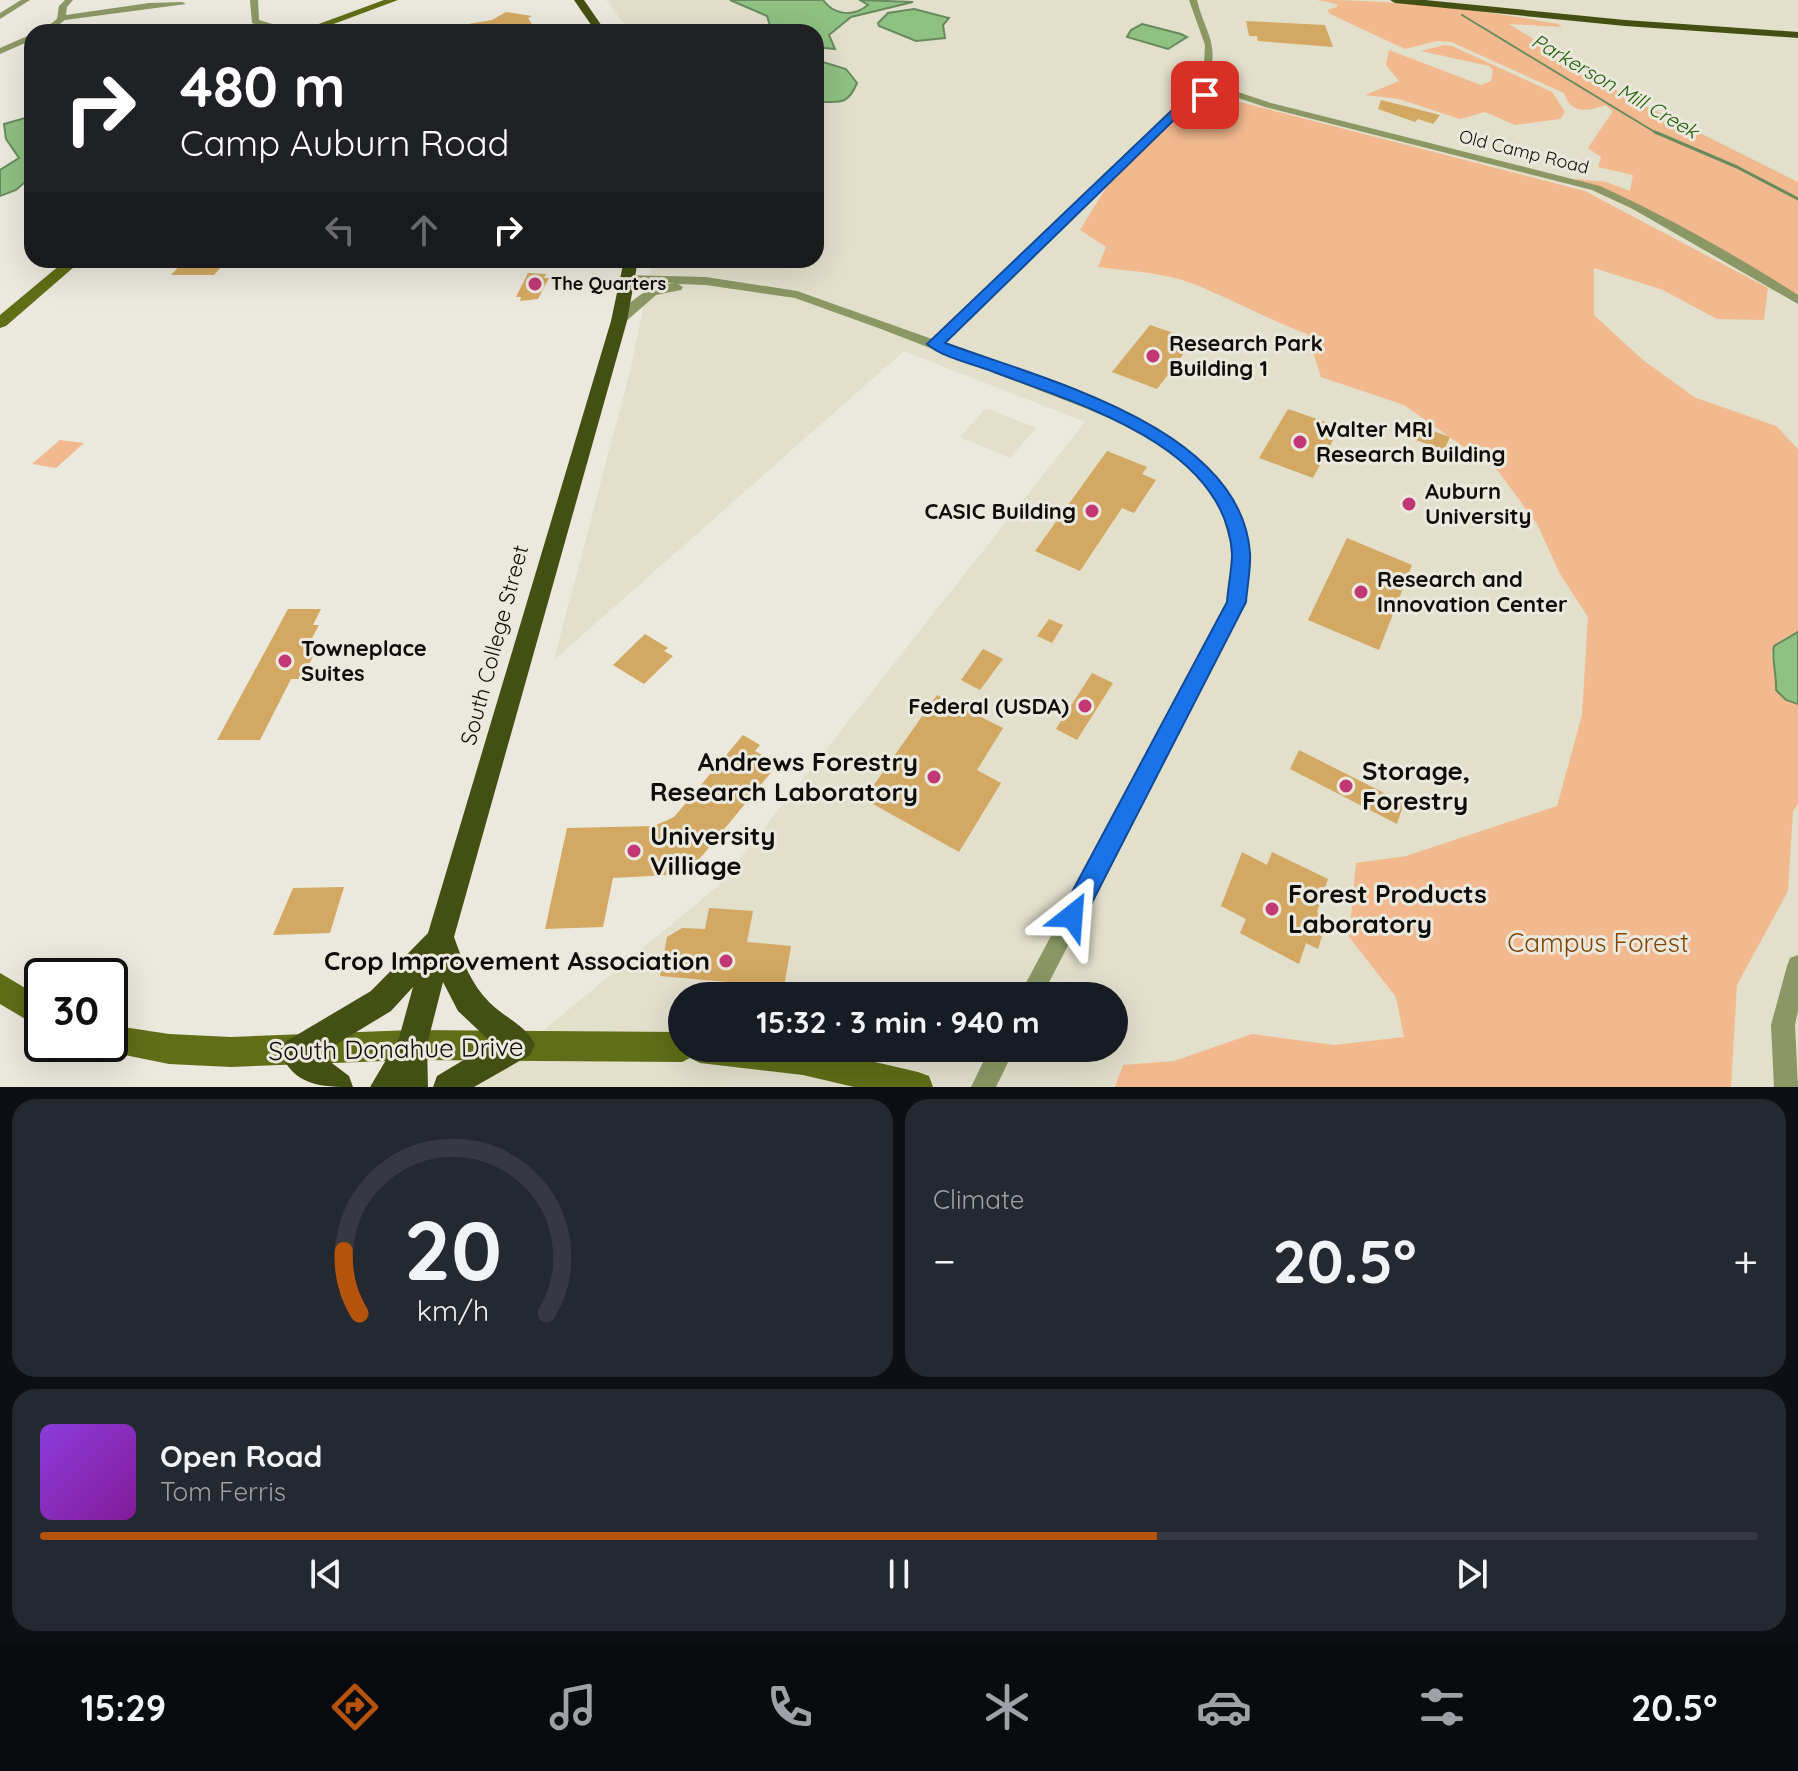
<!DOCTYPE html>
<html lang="en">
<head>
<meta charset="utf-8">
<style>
	body { margin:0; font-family:Quicksand,sans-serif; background:#242831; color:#f1f3f6; height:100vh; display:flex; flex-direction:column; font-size:30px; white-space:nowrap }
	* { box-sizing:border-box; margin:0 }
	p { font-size:26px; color:#9ea1a6 }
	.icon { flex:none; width:44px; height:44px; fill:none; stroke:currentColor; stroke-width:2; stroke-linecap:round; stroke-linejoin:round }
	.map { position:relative; height:1087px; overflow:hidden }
	.panel { display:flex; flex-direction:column; gap:12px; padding:12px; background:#0d0f14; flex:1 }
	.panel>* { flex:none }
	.top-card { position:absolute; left:24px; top:24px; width:800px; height:244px; border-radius:24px; box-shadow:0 8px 32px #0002; background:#202124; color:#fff; overflow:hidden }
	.speed { position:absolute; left:24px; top:958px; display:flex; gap:16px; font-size:40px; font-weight:700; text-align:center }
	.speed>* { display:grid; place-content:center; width:104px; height:104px; border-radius:50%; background:#171b24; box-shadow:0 8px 32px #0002; line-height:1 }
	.speed .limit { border:4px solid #111; border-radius:12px; background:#fff; color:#111 }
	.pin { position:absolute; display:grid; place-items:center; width:68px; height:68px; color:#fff; margin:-34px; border-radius:16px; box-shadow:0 4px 12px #0006 }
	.me { position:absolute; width:88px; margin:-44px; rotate:28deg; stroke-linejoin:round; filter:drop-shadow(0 0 6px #0008) }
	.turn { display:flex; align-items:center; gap:28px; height:168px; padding:0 24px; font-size:36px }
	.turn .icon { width:104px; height:104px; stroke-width:2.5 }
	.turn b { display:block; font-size:56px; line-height:68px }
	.lanes { display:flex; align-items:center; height:76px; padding:0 24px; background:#0003; justify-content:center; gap:40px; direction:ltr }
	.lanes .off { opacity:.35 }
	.big { font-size:60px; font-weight:700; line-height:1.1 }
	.panel .tile { flex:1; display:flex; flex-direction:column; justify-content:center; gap:12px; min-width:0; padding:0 28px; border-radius:24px; background:#242831 }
	.panel .dial { align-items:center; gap:0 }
	.dial svg { height:208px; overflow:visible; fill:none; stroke:#363941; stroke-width:7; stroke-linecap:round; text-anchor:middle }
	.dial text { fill:#f1f3f6; stroke:none }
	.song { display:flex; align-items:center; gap:24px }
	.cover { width:96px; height:96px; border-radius:12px; background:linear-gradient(135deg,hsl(270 70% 55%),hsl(290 70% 35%)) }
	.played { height:8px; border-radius:4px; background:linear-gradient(90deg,#b45309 65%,#363941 65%) }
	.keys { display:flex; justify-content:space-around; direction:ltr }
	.heat { display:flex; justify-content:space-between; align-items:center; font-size:44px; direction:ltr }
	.panel .tiles { flex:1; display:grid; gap:12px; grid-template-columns:1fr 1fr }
	.tile:last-child { grid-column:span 2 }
	.trip { position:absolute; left:668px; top:982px; width:460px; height:80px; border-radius:40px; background:#171b24; box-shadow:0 8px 32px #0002; font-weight:700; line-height:80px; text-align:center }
	.tabs { display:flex; height:128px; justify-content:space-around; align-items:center; background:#090b0e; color:#9ea1a6 }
	.tabs .icon { width:56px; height:56px }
	.tabs .active { color:#b45309 }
	.tabs b { font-size:36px; color:#f1f3f6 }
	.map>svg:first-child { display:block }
	.built { fill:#e2dfcb; fill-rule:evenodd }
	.green { fill:#f2b98e }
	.water { fill:#8fc182; stroke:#688b5e; stroke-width:2 }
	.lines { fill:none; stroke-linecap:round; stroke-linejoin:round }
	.stream-far1 { stroke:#688b5e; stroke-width:2 }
	.stream { stroke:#688b5e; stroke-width:3 }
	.building { fill:#d3a862 }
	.street { fill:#8b9764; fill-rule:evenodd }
	.secondary { fill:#5f6e17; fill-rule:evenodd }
	.primary { fill:#444f13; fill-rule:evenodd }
	.route { fill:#1a73e8; stroke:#114b97; stroke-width:2 }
	.poi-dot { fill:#c13874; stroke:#ebe9dd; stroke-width:3 }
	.labels { text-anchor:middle; stroke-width:6; stroke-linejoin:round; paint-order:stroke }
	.far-street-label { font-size:18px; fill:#0e0d09; stroke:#ebe9dd }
	.far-poi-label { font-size:18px; font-weight:bold; fill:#0e0d09; stroke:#ebe9dd; text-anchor:start }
	.far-water-label { font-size:20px; font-style:italic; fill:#1f5f06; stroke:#ebe9dd }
	.poi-label { font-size:22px; font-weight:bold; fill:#0e0d09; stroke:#ebe9dd; text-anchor:start }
	.street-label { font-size:22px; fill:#0e0d09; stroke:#ebe9dd }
	.near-poi-label { font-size:26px; font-weight:bold; fill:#0e0d09; stroke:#ebe9dd; text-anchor:start }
	.near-park-label { font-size:26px; fill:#814607; stroke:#ebe9dd }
	.near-street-label { font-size:26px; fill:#0e0d09; stroke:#ebe9dd }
</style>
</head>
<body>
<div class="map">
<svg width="1798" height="1087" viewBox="0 0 1798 1087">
	<rect width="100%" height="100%" fill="#ebe9dd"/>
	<g class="built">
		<path d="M606 0H1798V1087H475L718 886 1085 422 904 351 554 660 630 371 653 260H816V32H625L626 26ZM682 996H1114V1048H682Z"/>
		<polygon points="986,408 1036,428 1010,458 960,437"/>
	</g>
	<g class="green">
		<path d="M1317 0C1397 0 1479 9 1558 24L1562 27 1509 24 1626 96 1798 182V298L1696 239 1575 182 1576 179 1606 182 1630 191 1633 175 1598 167 1601 157 1588 148 1613 111 1605 105C1588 112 1570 114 1564 93L1451 42 1437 41 1405 49 1330 14 1327 10 1337 7V4Z"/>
		<polygon points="1444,45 1452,46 1552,92 1565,112 1560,119 1515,125 1485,112 1460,119 1399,99 1365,95 1399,81 1386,65 1389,50 1481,85 1491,81 1493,70 1489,66 1421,51"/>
		<path d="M1201 92 1585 191 1768 288 1764 320 1717 319 1663 290 1594 268V315L1643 360 1694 397 1776 426 1798 449V632L1784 638 1771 653 1778 674 1776 690 1798 704V804L1793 811 1788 891 1737 985 1731 1087H1115L1123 1065 1174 1061 1252 1034 1334 1045 1404 1037 1396 997 1349 937 1356 863 1406 856 1557 806 1582 715 1588 617 1560 574 1537 524 1498 471 1404 405 1321 377 1307 334C1267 319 1230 298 1191 283 1161 272 1129 271 1098 267L1106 247 1080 230 1107 186Z"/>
		<polygon points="60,440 84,443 56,468 32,464"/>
	</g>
	<g class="water">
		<path d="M730 0H823C832 13 851 19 868 5L860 0 913 2 851 17 829 35 835 49 816 47V32H772L767 16Z"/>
		<polygon points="914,9 949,18 943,25 945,38 916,41 879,26 878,23 888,13"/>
		<polygon points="1142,24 1181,34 1187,37 1168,49 1127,37 1131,30"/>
		<path d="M816 60 846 69 857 83C847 107 839 101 816 102Z"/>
		<polygon points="32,116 32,176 16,190 0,196 0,170 19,158 6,139 4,124"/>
		<path d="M1798 632V704L1786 700 1776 690C1777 676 1771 655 1774 646Z"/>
	</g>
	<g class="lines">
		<polyline class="stream-far1" points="1462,15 1658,134"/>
		<polyline class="stream" points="1655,132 1737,167 1798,199"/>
	</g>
	<g class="building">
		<polygon points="506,12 532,16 528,18 537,32 456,32 456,26 492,20"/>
		<polygon points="1246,21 1325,25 1333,47 1258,41 1257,36 1249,36"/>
		<polygon points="1381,100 1397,104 1440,115 1433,124 1418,119 1415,122 1378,109"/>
		<polygon points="185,260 227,260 214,275 171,275"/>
		<polygon points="528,273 546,274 544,278 549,278 538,299 520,301 521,297 516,297"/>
		<polygon points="1150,325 1194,340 1157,389 1112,372"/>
		<polygon points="1288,409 1340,427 1313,478 1259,458"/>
		<polygon points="1408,422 1450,437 1444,450 1402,435"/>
		<polygon points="1107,451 1147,467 1142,474 1156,480 1134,513 1122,508 1080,571 1035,551"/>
		<polygon points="1347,538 1412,565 1379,650 1308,620"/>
		<polygon points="288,609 321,609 313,625 319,625 309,644 319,644 302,679 291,679 260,740 217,740"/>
		<polygon points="1049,619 1063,625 1052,643 1037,636"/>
		<polygon points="645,634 668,648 664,651 673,656 644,684 613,665"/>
		<polygon points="983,649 1003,659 980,690 961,680"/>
		<polygon points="1092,673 1113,683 1077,740 1056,729"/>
		<polygon points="937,695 1003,728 977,770 1001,783 959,852 864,799"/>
		<polygon points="743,735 760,745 755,751 778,764 687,874 613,878 603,927 545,929 567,828 654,826 674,817"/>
		<polygon points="1299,750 1404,803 1397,824 1290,769"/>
		<polygon points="1242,852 1267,865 1272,852 1328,879 1317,912 1328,917 1318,949 1306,943 1299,964 1240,933 1246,919 1221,906"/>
		<polygon points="344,887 330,933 273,935 293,888"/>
		<polygon points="709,908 753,911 747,942 791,946 784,987 660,976 667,937 682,928 705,929"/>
	</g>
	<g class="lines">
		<g class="street">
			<polygon points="21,0 30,0 0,19 0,13"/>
			<polygon points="65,0 73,0 67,7 66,15 149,3 182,2 186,4 65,20 49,32 40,32 57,19 59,6"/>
			<polygon points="250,0 258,0 259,20 299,32 268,29 252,23"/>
			<path d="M1189 0H1197C1203 28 1222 48 1207 76L1202 78 1214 80 1223 87 1271 103 1600 186C1668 217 1734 254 1798 295V304L1631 208 1592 190 1265 107 1221 92 1178 114 943 343C983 359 1023 374 1063 389 1135 417 1219 447 1244 529 1252 554 1247 577 1245 602L1042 996H1019L1229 602 1233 552 1221 510 1199 478 1183 462 1148 436 1129 425 881 329 795 298 706 285 678 284 683 287 681 290 656 295 623 324H615L613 321C629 301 648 285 675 283L629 282 623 278 625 275 706 277 797 291 932 339 1172 110 1195 97 1177 87 1182 80 1200 72 1204 64 1205 45ZM1192 82 1208 84 1214 89C1205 94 1196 92 1187 86Z"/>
			<polygon points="32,34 32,40 0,54 0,48"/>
			<polygon points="1798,955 1798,1011 1795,1025 1798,1087 1774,1087 1771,1025 1787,966 1790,958"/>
			<polygon points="990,1048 1015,1048 996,1087 971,1087"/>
		</g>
		<g class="secondary">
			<polygon points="384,0 398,0 312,32 297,32"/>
			<polygon points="66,260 82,260 6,326 0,328 0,315"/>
			<polygon points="0,973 42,998 42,1029 0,1004"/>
			<polygon points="110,1025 169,1034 231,1037 412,1030 682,1032 682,1048 815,1048 918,1072 929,1076 933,1087 854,1087 803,1075 700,1063 690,1058 682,1062 412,1060 231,1067 169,1064 100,1050 97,1044 110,1044"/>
		</g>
		<g class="primary">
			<polygon points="574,0 584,0 606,32 596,32"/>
			<polygon points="1390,0 1425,0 1625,20 1798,32 1798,38 1625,26 1395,3"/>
			<path d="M624 260H638L627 321 454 937C463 962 471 984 490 1003 504 1017 527 1026 535 1045L530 1055 474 1087H433L437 1076 492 1043 458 1011 443 982 427 1045 428 1087H370L399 1038 413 987 391 1011 320 1054 349 1076 353 1087C321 1087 294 1086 280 1052L285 1042 371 991 428 933 611 321Z"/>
		</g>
	</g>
	<path class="route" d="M1202 93 1211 95 1179 115 945 343C1042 379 1241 427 1250 553 1251 569 1247 587 1246 602L1081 924 1072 928 1064 924 1060 916 1064 907 1227 602C1228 587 1232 569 1232 554 1226 445 1077 404 994 372 974 364 943 358 927 344L1172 110Z"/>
	<g class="poi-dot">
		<circle cx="535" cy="284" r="8"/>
		<circle cx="1153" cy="356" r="8"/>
		<circle cx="1300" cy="442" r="8"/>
		<circle cx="1409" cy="504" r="8"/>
		<circle cx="1092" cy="511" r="8"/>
		<circle cx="1361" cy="592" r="8"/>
		<circle cx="285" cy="661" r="8"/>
		<circle cx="1085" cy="706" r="8"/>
		<circle cx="934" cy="777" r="8"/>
		<circle cx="1346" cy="786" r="8"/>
		<circle cx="634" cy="851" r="8"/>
		<circle cx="1272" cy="909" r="8"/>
		<circle cx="726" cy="961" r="8"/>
	</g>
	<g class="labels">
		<g class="far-street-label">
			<text transform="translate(1524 152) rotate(14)" y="6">Old Camp Road</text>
		</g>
		<g class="far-poi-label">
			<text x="551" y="290">The Quarters</text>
		</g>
		<g class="far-water-label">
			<text transform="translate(1615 86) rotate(30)" y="7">Parkerson Mill Creek</text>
		</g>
		<g class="poi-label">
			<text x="1169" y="351">Research Park<tspan x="1169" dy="25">Building 1</tspan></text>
			<text x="1316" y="437">Walter MRI<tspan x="1316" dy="25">Research Building</tspan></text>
			<text x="1425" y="499">Auburn<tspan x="1425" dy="25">University</tspan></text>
			<text x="1076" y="519" text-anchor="end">CASIC Building</text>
			<text x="1377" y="587">Research and<tspan x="1377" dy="25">Innovation Center</tspan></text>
			<text x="301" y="656">Towneplace<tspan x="301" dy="25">Suites</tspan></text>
			<text x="1069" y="714" text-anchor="end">Federal (USDA)</text>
		</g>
		<g class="street-label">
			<text transform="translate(494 645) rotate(-75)" y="8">South College Street</text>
		</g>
		<g class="near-poi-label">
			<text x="918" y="771" text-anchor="end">Andrews Forestry<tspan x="918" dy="30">Research Laboratory</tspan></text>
			<text x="1362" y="780">Storage,<tspan x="1362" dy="30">Forestry</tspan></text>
			<text x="650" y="845">University<tspan x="650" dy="30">Villiage</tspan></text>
			<text x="1288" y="903">Forest Products<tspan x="1288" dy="30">Laboratory</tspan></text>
			<text x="710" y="970" text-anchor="end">Crop Improvement Association</text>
		</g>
		<g class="near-park-label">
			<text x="1598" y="952">Campus Forest</text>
		</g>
		<g class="near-street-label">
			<text transform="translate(396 1049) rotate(-1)" y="9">South Donahue Drive</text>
		</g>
	</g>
</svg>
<div class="speed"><div class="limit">30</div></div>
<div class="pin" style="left:1205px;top:95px;background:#d93025"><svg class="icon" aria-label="arrive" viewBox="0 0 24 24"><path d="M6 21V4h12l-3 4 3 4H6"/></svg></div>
<svg class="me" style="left:1072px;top:916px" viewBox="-20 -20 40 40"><path d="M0-17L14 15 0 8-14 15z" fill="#1a73e8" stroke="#fff" stroke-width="4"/></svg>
<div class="trip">15:32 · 3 min · 940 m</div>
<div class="top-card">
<div class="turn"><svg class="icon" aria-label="right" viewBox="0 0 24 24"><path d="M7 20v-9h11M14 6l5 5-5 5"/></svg><div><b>480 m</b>Camp Auburn Road</div></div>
<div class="lanes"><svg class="icon off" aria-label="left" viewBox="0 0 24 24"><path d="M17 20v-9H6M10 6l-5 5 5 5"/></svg><svg class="icon off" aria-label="ahead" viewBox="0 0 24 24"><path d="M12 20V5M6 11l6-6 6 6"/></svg><svg class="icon" aria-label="right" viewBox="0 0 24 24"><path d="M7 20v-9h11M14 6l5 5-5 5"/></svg></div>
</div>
</div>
<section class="panel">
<div class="tiles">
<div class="tile dial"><svg viewBox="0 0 100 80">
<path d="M14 69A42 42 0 1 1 86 69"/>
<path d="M14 69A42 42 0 0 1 8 45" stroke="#b45309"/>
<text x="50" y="56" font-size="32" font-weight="700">20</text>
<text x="50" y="72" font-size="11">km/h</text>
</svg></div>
<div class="tile"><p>Climate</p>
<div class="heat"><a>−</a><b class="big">20.5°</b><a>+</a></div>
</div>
<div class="tile">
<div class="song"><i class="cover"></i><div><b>Open Road</b><p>Tom Ferris</p></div></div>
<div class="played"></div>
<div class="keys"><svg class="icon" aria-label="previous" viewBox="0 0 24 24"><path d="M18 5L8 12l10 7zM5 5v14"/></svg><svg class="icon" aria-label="pause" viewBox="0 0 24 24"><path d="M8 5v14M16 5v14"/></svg><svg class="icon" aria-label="next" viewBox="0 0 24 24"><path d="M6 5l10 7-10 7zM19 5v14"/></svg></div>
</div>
</div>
</section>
<nav class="tabs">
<b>15:29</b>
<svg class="icon active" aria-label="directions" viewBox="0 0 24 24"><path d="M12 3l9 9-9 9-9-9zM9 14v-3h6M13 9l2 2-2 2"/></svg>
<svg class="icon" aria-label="music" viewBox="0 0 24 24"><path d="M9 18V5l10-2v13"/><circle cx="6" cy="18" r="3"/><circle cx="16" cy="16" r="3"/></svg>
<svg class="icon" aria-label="phone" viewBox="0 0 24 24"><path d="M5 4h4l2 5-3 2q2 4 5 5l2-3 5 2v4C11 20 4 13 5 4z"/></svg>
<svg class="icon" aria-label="climate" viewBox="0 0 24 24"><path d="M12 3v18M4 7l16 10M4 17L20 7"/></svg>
<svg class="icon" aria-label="car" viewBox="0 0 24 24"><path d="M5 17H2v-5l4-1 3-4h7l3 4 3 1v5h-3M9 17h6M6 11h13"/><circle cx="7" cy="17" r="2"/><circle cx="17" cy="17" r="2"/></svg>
<svg class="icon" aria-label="filters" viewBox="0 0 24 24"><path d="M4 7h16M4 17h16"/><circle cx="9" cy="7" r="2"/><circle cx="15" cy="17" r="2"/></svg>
<b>20.5°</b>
</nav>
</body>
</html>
